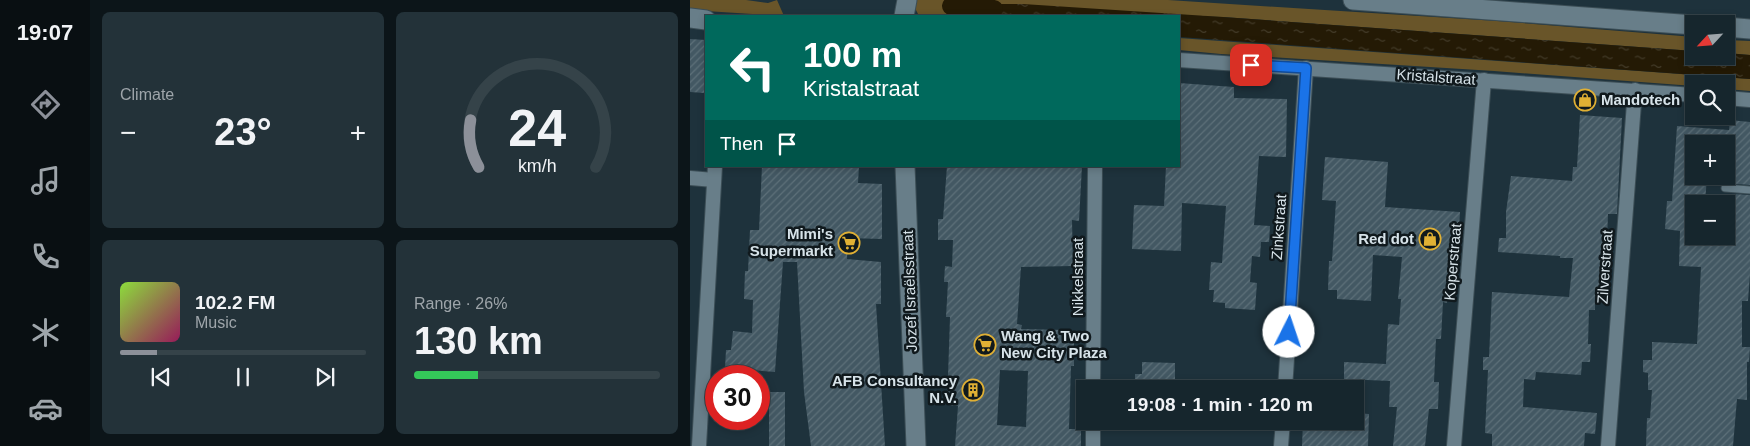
<!DOCTYPE html>
<html lang="en">
<head>
<meta charset="utf-8">
<style>
	body { margin:0; font-family:Arial,sans-serif; background:#233239; color:#f1f3f6; height:100vh; display:flex; flex-direction:column; font-size:19px; white-space:nowrap }
	* { box-sizing:border-box; margin:0 }
	p { font-size:16px; color:#9ea5aa }
	.icon { flex:none; width:28px; height:28px; fill:none; stroke:currentColor; stroke-width:2; stroke-linecap:round; stroke-linejoin:round }
	.map { position:relative; flex:1; overflow:hidden }
	.details { display:flex; flex-direction:column; gap:12px; padding:12px; background:#0c1519; width:600px }
	.details>* { flex:none }
	.banner { position:absolute; left:15px; top:15px; width:475px; height:152px; border-radius:0px; box-shadow:0 2px 8px #0003,0 0 0 1px #354349; background:#00695c; color:#fff; overflow:hidden }
	.needle { width:32px; rotate:244deg }
	.buttons { position:absolute; left:995px; top:15px; display:grid; gap:10px }
	.buttons a { display:grid; place-items:center; width:50px; height:50px; border-radius:0px; background:#16262d; box-shadow:0 2px 8px #0003,0 0 0 1px #354349; font-size:25px }
	.speed { position:absolute; left:15px; top:365px; display:flex; gap:10px; font-size:25px; font-weight:700; text-align:center }
	.speed>* { display:grid; place-content:center; width:65px; height:65px; border-radius:50%; background:#16262d; box-shadow:0 2px 8px #0003,0 0 0 1px #354349; line-height:1 }
	.speed .limit { border:8px solid #d22; background:#fff; color:#111 }
	.pin { position:absolute; display:grid; place-items:center; width:42px; height:42px; color:#fff; margin:-21px; border-radius:10px; box-shadow:0 2px 8px #0006 }
	.me { position:absolute; width:55px; margin:-28px; rotate:4deg; stroke-linejoin:round; filter:drop-shadow(0 0 4px #0008) }
	.turn { display:flex; align-items:center; gap:18px; height:105px; padding:0 15px; font-size:22px }
	.turn .icon { width:65px; height:65px; stroke-width:2.5 }
	.turn b { display:block; font-size:35px; line-height:42px }
	.then { display:flex; align-items:center; height:48px; padding:0 15px; background:#0003; gap:10px; font-size:19px }
	.big { font-size:38px; font-weight:600; line-height:1.1 }
	.details .card { flex:1; display:flex; flex-direction:column; justify-content:center; gap:8px; min-width:0; padding:0 18px; border-radius:8px; background:#233239 }
	.details .dial { align-items:center; gap:0 }
	.dial svg { height:130px; overflow:visible; fill:none; stroke:#354349; stroke-width:7; stroke-linecap:round; text-anchor:middle }
	.dial text { fill:#f1f3f6; stroke:none }
	.song { display:flex; align-items:center; gap:15px }
	.cover { width:60px; height:60px; border-radius:8px; background:linear-gradient(135deg,hsl(90 70% 55%),hsl(330 70% 35%)) }
	.played { height:5px; border-radius:2px; background:linear-gradient(90deg,#8c9099 15%,#354349 15%) }
	.keys { display:flex; justify-content:space-around; direction:ltr }
	.heat { display:flex; justify-content:space-between; align-items:center; font-size:28px; direction:ltr }
	.charge { height:8px; border-radius:4px; background:linear-gradient(90deg,#34c759 26%,#354349 0) }
	.details .tiles { flex:1; display:grid; gap:12px; grid-template-columns:repeat(2,1fr) }
	.trip { position:absolute; left:386px; top:380px; width:288px; height:50px; border-radius:0px; background:#16262d; box-shadow:0 2px 8px #0003,0 0 0 1px #354349; font-weight:600; line-height:50px; text-align:center }
	main { display:flex; flex:1; min-height:0 }
	.tabs { display:flex; flex-direction:column; width:90px; justify-content:space-around; align-items:center; background:#090f12; color:#9ea5aa }
	.tabs .icon { width:35px; height:35px }
	.tabs .selected { color:#8c9099 }
	.tabs b { font-size:22px; color:#f1f3f6 }
	.map>svg:first-child { display:block }
	.grass { fill:#695529 }
	.water { fill:url(#water-ripples) }
	.lines { fill:none; stroke-linecap:round; stroke-linejoin:round }
	.canal { stroke:#241a05; stroke-width:18 }
	.building { fill:url(#building-hatch); fill-rule:evenodd }
	.lane-casing { stroke:#3c4e56; stroke-width:9 }
	.street-casing { stroke:#3c4e56; stroke-width:16 }
	.secondary-casing { stroke:#3c4e56; stroke-width:21 }
	.lane { stroke:#687e89; stroke-width:7 }
	.street { stroke:#687e89; stroke-width:14 }
	.secondary { stroke:#687e89; stroke-width:19 }
	.route-casing { stroke:#114b97; stroke-width:12 }
	.route { stroke:#1a73e8; stroke-width:9 }
	.labels { text-anchor:middle; stroke-width:5; stroke-linejoin:round; paint-order:stroke }
	.street-label { font-size:15px; fill:#d7e3e9; stroke:#10191d }
	.poi-label { font-size:15px; font-weight:bold; fill:#d7e3e9; stroke:#10191d; text-anchor:end }
</style>
</head>
<body>
<main>
<nav class="tabs">
<b>19:07</b>
<svg class="icon selected" aria-label="directions" viewBox="0 0 24 24"><path d="M12 3l9 9-9 9-9-9zM9 14v-3h6M13 9l2 2-2 2"/></svg>
<svg class="icon" aria-label="music" viewBox="0 0 24 24"><path d="M9 18V5l10-2v13"/><circle cx="6" cy="18" r="3"/><circle cx="16" cy="16" r="3"/></svg>
<svg class="icon" aria-label="phone" viewBox="0 0 24 24"><path d="M5 4h4l2 5-3 2q2 4 5 5l2-3 5 2v4C11 20 4 13 5 4z"/></svg>
<svg class="icon" aria-label="climate" viewBox="0 0 24 24"><path d="M12 3v18M4 7l16 10M4 17L20 7"/></svg>
<svg class="icon" aria-label="car" viewBox="0 0 24 24"><path d="M5 17H2v-5l4-1 3-4h7l3 4 3 1v5h-3M9 17h6M6 11h13"/><circle cx="7" cy="17" r="2"/><circle cx="17" cy="17" r="2"/></svg>
</nav>
<section class="details">
<div class="tiles">
<div class="card"><p>Climate</p>
<div class="heat"><a>−</a><b class="big">23°</b><a>+</a></div>
</div>
<div class="card dial"><svg viewBox="0 0 100 80">
<path d="M14 69A42 42 0 1 1 86 69"/>
<path d="M14 69A42 42 0 0 1 9 40" stroke="#8c9099"/>
<text x="50" y="56" font-size="32" font-weight="700">24</text>
<text x="50" y="72" font-size="11">km/h</text>
</svg></div>
<div class="card">
<div class="song"><i class="cover"></i><div><b>102.2 FM</b><p>Music</p></div></div>
<div class="played"></div>
<div class="keys"><svg class="icon" aria-label="previous" viewBox="0 0 24 24"><path d="M18 5L8 12l10 7zM5 5v14"/></svg><svg class="icon" aria-label="pause" viewBox="0 0 24 24"><path d="M8 5v14M16 5v14"/></svg><svg class="icon" aria-label="next" viewBox="0 0 24 24"><path d="M6 5l10 7-10 7zM19 5v14"/></svg></div>
</div>
<div class="card"><p>Range · 26%</p><b class="big">130 km</b><div class="charge"></div></div>
</div>
</section>
<div class="map">
<svg width="1060" height="446" viewBox="0 0 1060 446">
	<defs>
		<pattern id="water-ripples" width="26" height="14" patternUnits="userSpaceOnUse" patternTransform="scale(1.25)"><rect width="26" height="14" fill="#241a05"/><path d="M2 4q2-2 4 0t4 0M15 11q2-2 4 0t4 0" fill="none" stroke="#433b29"/></pattern>
		<pattern id="building-hatch" width="6" height="6" patternUnits="userSpaceOnUse" patternTransform="scale(1.25)"><rect width="6" height="6" fill="#435863"/><path d="M-1 1l2-2M0 6l6-6M5 7l2-2" fill="none" stroke="#5d7079"/></pattern>
	</defs>
	<rect width="100%" height="100%" fill="#1e323c"/>
	<g class="grass">
		<polygon points="0,0 56,0 78,3 87,0 94,16 0,10"/>
		<polygon points="225,0 478,0 807,21 1004,37 1004,51 533,17 280,11 302,16 229,16 225,8"/>
		<polygon points="489,38 1060,79 1060,91 1036,89 1036,84 1004,84 1004,86 804,71 531,54 489,50"/>
		<polygon points="1036,40 1060,41 1060,55 1036,53"/>
	</g>
	<polygon class="water" points="282,4 333,4 533,17 1004,51 1004,56 1036,56 1036,53 1060,55 1060,79 489,37 489,16 302,16 280,11"/>
	<g class="lines">
		<polyline class="canal" points="261,6 304,9"/>
	</g>
	<g class="building">
		<polygon points="0,39 16,40 14,93 0,92"/>
		<polygon points="489,83 544,87 544,98 597,99 596,157 569,156 564,225 580,226 579,242 571,242 570,257 562,256 560,282 567,283 565,310 535,308 535,303 523,302 524,290 519,290 521,262 532,263 536,206 492,203 491,251 442,249 444,205 474,206 476,166 489,166"/>
		<polygon points="890,115 932,118 927,214 918,214 916,269 920,270 917,297 905,296 905,310 899,310 898,344 901,344 900,362 892,362 891,375 846,372 845,380 834,379 833,407 907,413 905,434 895,433 894,446 802,446 802,434 795,433 798,370 793,370 793,357 799,357 802,292 879,297 883,258 870,258 870,256 808,252 809,238 816,238 816,212 821,176 882,181 883,167 887,167"/>
		<polygon points="1040,120 1060,122 1060,185 1036,183 1036,144 1004,144 1004,176 1017,176 1015,204 1004,204 1004,236 1042,236 1044,194 1060,195 1060,274 1058,301 1052,301 1052,347 1060,347 1059,362 1057,362 1057,400 1047,399 1043,446 956,446 957,418 960,418 962,390 958,390 958,373 953,372 953,360 962,360 962,342 1007,344 1011,267 989,266 990,231 975,229 977,201 982,201 987,126 1039,130"/>
		<polygon points="635,157 698,162 695,207 770,212 767,261 761,260 757,303 753,302 751,339 746,339 744,382 749,382 748,409 739,409 735,446 703,446 707,407 699,407 700,381 654,379 654,362 696,364 698,324 709,325 711,299 708,299 712,257 683,255 681,301 647,299 647,290 638,290 639,261 642,261 646,201 632,200"/>
		<polygon points="72,166 169,166 168,183 192,184 192,239 158,238 157,259 191,262 191,304 186,304 195,446 121,446 114,392 107,262 93,262 85,372 35,368 36,350 41,350 43,331 62,333 63,300 54,299 55,271 58,271 60,230 69,230"/>
		<path d="M257 166H392L389 221 382 220 383 266 331 267 327 324 332 325 331 329 375 330V343H384V366H381L379 429H391V446H265L268 406 257 405 260 317H256L258 282H254L255 266 262 267 263 240H248V219H253ZM310 370 338 371 336 427 307 425Z"/>
		<polygon points="452,362 485,363 485,389 445,389 445,374 452,374"/>
		<rect x="79" y="392" width="16" height="54"/>
		<polygon points="665,413 679,414 678,446 612,446 613,421 665,421"/>
	</g>
	<g class="lines">
		<g class="lane-casing">
			<g id="lane">
				<polyline points="1035,188 1060,190"/>
				<polyline points="665,401 667,401"/>
			</g>
		</g>
		<g class="street-casing">
			<g id="street">
				<polyline points="489,60 1004,95"/>
				<polyline points="1036,98 1060,100"/>
				<polyline points="0,178 24,180"/>
				<polyline points="403,389 405,166"/>
				<polyline points="595,389 616,68"/>
				<polyline points="9,446 25,166"/>
				<polyline points="403,446 403,421"/>
				<polyline points="591,446 593,421"/>
				<polyline points="764,446 794,80"/>
				<polyline points="918,446 945,90"/>
			</g>
		</g>
		<g class="secondary-casing">
			<g id="secondary">
				<polyline points="663,0 1004,25"/>
				<polyline points="214,16 217,0"/>
				<polyline points="0,18 16,20"/>
				<polyline points="1036,27 1060,29"/>
				<polyline points="215,166 226,446"/>
			</g>
		</g>
		<use href="#lane" class="lane"/>
		<use href="#street" class="street"/>
		<use href="#secondary" class="secondary"/>
	</g>
	<g class="lines">
		<g class="route-casing">
			<polyline id="route" points="561,65 616,68 599,332"/>
		</g>
		<use href="#route" class="route"/>
	</g>
	<defs>
		<g id="shop-ring" transform="scale(1.125)"><circle r="9.5" fill="#10191d" stroke="#e0b034" stroke-width="1.5"/><path d="M-5-2.5h2.3a2.7 3.5 0 0 1 5.4 0H5L5.5 6h-11ZM-1.5-2.5h3a1.5 2.3 0 0 0-3 0Z" fill="#e0b034"/></g>
		<g id="supermarket-ring" transform="scale(1.125)"><circle r="9.5" fill="#10191d" stroke="#e0b034" stroke-width="1.5"/><path d="M-6-5.5h2.5l.6 2H6L4.5 2H-2.5L-4.4-4H-6ZM-1.5 3.2a1.3 1.3 0 1 0 .1 0ZM3 3.2a1.3 1.3 0 1 0 .1 0Z" fill="#e0b034"/></g>
		<g id="building-ring" transform="scale(1.125)"><circle r="9.5" fill="#10191d" stroke="#e0b034" stroke-width="1.5"/><path d="M-4-6H4V6H1V3H-1V6H-4ZM-2.5-4.3h1.7v1.8h-1.7ZM.8-4.3h1.7v1.8H.8ZM-2.5-1h1.7V.8h-1.7ZM.8-1h1.7V.8H.8Z" fill="#e0b034"/></g>
	</defs>
	<g fill-rule="evenodd">
		<use href="#shop-ring" x="895" y="100"/>
		<use href="#shop-ring" x="740" y="239"/>
		<use href="#supermarket-ring" x="159" y="243"/>
		<use href="#supermarket-ring" x="295" y="345"/>
		<use href="#building-ring" x="283" y="390"/>
	</g>
	<g class="labels">
		<g class="street-label">
			<text transform="translate(746 77) rotate(4)" y="5">Kristalstraat</text>
			<text transform="translate(589 227) rotate(-86)" y="5">Zinkstraat</text>
			<text transform="translate(763 262) rotate(-85)" y="5">Koperstraat</text>
			<text transform="translate(915 267) rotate(-86)" y="5">Zilverstraat</text>
			<text transform="translate(388 277) rotate(-90)" y="5">Nikkelstraat</text>
			<text transform="translate(220 291) rotate(-92)" y="5">Jozef Israëlsstraat</text>
		</g>
		<g class="poi-label">
			<text x="911" y="105" text-anchor="start">Mandotech</text>
			<text x="143" y="239">Mimi's<tspan x="143" dy="17">Supermarkt</tspan></text>
			<text x="724" y="244">Red dot</text>
			<text x="311" y="341" text-anchor="start">Wang &amp; Two<tspan x="311" dy="17">New City Plaza</tspan></text>
			<text x="267" y="386">AFB Consultancy<tspan x="267" dy="17">N.V.</tspan></text>
		</g>
	</g>
</svg>
<div class="buttons">
<a><svg class="needle" viewBox="-14 -14 28 28"><path d="M0-13l5 13h-10z" fill="#e53935"/><path d="M0 13l5-13h-10z" fill="#9ea5aa"/></svg></a>
<a><svg class="icon" aria-label="search" viewBox="0 0 24 24"><circle cx="10" cy="10" r="6"/><path d="M15 15l6 6"/></svg></a>
<a>+</a>
<a>−</a>
</div>
<div class="speed"><div class="limit">30</div></div>
<div class="pin" style="left:561px;top:65px;background:#d93025"><svg class="icon" aria-label="arrive" viewBox="0 0 24 24"><path d="M6 21V4h12l-3 4 3 4H6"/></svg></div>
<svg class="me" style="left:599px;top:332px" viewBox="-20 -20 40 40"><circle r="19" fill="#fff"/><path d="M0-13L10 11 0 6-10 11z" fill="#1a73e8"/></svg>
<div class="trip">19:08 · 1 min · 120 m</div>
<div class="banner">
<div class="turn"><svg class="icon" aria-label="left" viewBox="0 0 24 24"><path d="M17 20v-9H6M10 6l-5 5 5 5"/></svg><div><b>100 m</b>Kristalstraat</div></div>
<div class="then">Then<svg class="icon" aria-label="arrive" viewBox="0 0 24 24"><path d="M6 21V4h12l-3 4 3 4H6"/></svg></div>
</div>
</div>
</main>
</body>
</html>
